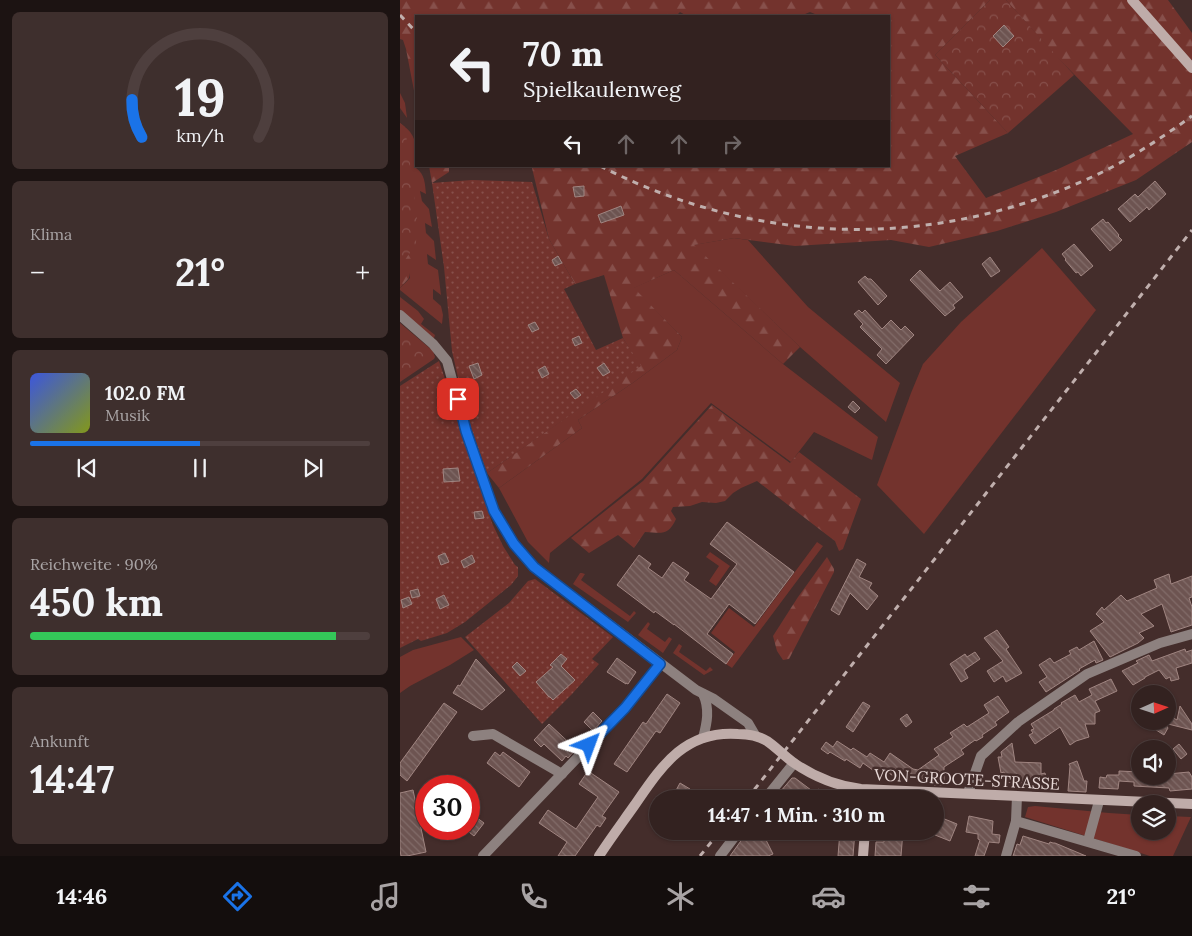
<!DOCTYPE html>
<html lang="de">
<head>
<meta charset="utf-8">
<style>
	body { margin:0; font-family:Lora,serif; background:#3e2f2d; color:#f1f3f6; height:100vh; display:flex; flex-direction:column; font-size:19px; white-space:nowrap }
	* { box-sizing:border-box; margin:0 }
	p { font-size:16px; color:#a9a4a5 }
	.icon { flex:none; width:28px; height:28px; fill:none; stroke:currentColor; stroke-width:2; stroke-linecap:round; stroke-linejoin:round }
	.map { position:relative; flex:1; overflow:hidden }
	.drawer { display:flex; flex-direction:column; gap:12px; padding:12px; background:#1c1312; width:400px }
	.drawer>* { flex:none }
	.banner { position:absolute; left:15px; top:15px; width:475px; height:152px; border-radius:0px; box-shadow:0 1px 4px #0004,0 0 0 1px #4e3f3e; background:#332220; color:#f1f3f6; overflow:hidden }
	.needle { width:32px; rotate:87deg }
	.buttons { position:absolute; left:731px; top:685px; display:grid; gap:10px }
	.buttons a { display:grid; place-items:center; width:45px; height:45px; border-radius:50%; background:#332220; box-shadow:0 1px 4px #0004,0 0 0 1px #4e3f3e; font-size:25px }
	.speed { position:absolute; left:15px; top:775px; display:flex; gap:10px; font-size:25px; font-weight:700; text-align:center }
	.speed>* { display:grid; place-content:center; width:65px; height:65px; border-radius:50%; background:#332220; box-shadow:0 1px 4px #0004,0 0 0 1px #4e3f3e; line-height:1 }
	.speed .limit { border:8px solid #d22; background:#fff; color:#111 }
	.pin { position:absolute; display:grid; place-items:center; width:42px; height:42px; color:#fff; margin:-21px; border-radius:10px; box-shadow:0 2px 8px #0006 }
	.me { position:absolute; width:55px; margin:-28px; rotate:44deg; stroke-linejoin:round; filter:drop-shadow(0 0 4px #0008) }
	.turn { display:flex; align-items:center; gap:18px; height:105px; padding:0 25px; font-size:22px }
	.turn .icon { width:65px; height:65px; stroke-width:2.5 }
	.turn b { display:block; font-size:35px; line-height:42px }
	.lanes { display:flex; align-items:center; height:48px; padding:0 25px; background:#0003; justify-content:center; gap:25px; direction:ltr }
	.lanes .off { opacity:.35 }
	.big { font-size:38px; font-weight:700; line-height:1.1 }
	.drawer .widget { flex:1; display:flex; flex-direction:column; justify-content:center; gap:8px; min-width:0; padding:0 18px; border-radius:8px; background:#3e2f2d }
	.drawer .dial { align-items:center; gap:0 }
	.dial svg { height:130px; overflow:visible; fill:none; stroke:#4e3f3e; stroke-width:7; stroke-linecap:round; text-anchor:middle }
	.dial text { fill:#f1f3f6; stroke:none }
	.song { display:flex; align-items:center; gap:15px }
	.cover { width:60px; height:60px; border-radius:8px; background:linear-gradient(135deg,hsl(230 70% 55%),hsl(70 70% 35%)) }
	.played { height:5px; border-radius:2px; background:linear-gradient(90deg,#1a73e8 50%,#4e3f3e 50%) }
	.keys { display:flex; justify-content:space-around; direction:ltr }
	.heat { display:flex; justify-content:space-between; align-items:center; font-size:28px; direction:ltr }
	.charge { height:8px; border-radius:4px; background:linear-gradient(90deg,#34c759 90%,#4e3f3e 0) }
	.trip { position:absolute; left:249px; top:790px; width:295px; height:50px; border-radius:25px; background:#332220; box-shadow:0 1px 4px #0004,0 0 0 1px #4e3f3e; font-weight:700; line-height:50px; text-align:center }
	.dock { display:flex; height:80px; justify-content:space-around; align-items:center; background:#140e0d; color:#a9a4a5 }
	.dock .icon { width:35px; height:35px }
	.dock .selected { color:#1a73e8 }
	.dock b { font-size:22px; color:#f1f3f6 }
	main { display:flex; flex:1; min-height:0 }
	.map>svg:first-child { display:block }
	.grass { fill:#73332d }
	.forest { fill:url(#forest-firs) }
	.park { fill:url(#park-crowns) }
	.garden { fill:url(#garden-dots) }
	.building { fill:url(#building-back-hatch); stroke:#a08581 }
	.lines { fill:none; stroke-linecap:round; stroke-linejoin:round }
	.street { stroke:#8d817f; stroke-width:10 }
	.secondary { stroke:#bfaca9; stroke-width:10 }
	.rail { stroke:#c0afad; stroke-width:3; stroke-dasharray:6 6; stroke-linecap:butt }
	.route-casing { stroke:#114b97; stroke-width:12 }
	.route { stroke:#1a73e8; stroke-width:9 }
	.labels { text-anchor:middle; stroke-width:5; stroke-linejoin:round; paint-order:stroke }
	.street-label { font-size:16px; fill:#e8d9d7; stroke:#442d2b }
</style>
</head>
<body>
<main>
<section class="drawer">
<div class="widget dial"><svg viewBox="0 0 100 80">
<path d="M14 69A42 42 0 1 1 86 69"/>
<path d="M14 69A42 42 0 0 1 8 46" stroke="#1a73e8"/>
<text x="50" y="56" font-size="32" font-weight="700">19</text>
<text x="50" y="72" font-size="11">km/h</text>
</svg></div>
<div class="widget"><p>Klima</p>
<div class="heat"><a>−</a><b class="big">21°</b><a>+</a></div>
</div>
<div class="widget">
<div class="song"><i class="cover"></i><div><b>102.0 FM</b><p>Musik</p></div></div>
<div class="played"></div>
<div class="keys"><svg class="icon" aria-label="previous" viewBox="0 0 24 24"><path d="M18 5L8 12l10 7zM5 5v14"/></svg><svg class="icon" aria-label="pause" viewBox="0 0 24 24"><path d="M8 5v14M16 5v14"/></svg><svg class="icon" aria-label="next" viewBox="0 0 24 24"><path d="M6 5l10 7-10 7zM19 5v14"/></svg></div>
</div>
<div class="widget"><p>Reichweite · 90%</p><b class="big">450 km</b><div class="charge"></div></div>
<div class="widget"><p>Ankunft</p><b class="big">14:47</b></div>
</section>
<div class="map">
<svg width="792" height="856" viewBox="0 0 792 856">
	<defs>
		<pattern id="forest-firs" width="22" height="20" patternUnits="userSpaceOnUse" patternTransform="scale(1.25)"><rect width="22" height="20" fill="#73332d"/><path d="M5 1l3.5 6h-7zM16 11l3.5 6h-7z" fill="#87504b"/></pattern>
		<pattern id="park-crowns" width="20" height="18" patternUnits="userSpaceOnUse" patternTransform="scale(1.25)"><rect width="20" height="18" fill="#73332d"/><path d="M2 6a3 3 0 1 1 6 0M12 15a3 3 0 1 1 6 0" fill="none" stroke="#87504b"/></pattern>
		<pattern id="garden-dots" width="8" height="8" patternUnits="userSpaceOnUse" patternTransform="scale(1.25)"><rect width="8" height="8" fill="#73332d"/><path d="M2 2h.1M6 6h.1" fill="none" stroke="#87504b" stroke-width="1.8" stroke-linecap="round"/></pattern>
		<pattern id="building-back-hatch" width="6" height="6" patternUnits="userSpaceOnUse" patternTransform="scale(1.25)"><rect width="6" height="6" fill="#6d5451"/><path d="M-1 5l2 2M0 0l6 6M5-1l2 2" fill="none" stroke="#826c69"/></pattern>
	</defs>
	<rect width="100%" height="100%" fill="#442d2b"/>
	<g class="grass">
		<polygon points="0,93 5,103 7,118 0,108"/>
		<path d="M0 123C15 134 16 140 16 158H14L16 168C25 174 25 184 26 194L20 191 22 201 29 209 32 227 25 223 26 233 34 241 36 260 27 254 28 264 38 270 41 295 33 289V299L41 306 43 315 42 324 0 290V288L10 278 0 213Z"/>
		<polygon points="334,238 348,240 408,307 500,383 486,422 400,347 293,245"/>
		<polygon points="642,248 696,310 524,534 477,485 511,393 523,364 561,322"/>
		<polygon points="274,270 383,364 478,437 472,460 414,432 391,462 311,403 242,479 150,553 149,563 128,542 99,488 182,428 178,420 234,382 277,350 282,337 233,288"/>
		<polygon points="0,297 18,311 24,319 21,324 35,335 34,338 33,338 0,311"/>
		<polygon points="417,542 423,546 332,668 326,664 335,652 311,633 329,608 354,627"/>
		<polygon points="310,552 330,566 316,586 309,581 319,566 306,557"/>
		<polygon points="180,573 182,573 185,574 181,580 230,616 234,611 236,613 228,622 173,584"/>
		<polygon points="248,622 250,624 247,629 265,642 269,637 272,639 263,653 238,635"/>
		<polygon points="61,637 74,650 50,665 10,686 0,693 0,657 13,650"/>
		<polygon points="279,644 282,646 279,652 306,671 310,667 313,670 304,675 273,653"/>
		<polygon points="635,806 709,813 740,815 740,831 768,831 768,816 791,817 773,856 750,856 625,817 628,807"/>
	</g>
	<g class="forest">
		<polygon points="0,0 590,0 535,55 608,133 555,156 586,198 656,170 733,134 657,57 606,0 768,0 792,33 792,142 736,180 656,212 597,231 529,247 491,240 395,246 334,238 294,245 400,347 383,364 274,270 234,288 282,337 277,350 234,382 178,420 182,428 99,488 87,473 240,366 223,338 204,275 175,284 149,239 132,168 103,166 489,166 489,16 420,16 410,12 400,16 287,16 280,12 276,16 16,16 16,101 6,49 3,40 0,39"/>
		<polygon points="29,166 49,166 49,172 32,183"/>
		<polygon points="0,213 17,229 9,278 0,288"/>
		<path d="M312 405 390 463 399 452 461 499 443 549 439 551 435 541 427 535 357 481 341 488 333 493 325 501 316 503 302 502 290 506 273 507 271 511 276 519C268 536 262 533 245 532L234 548 218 535 189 553 171 538 243 481Z"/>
		<polygon points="427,557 434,569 434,572 389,659 383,660 377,651 373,636 398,597"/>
	</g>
	<g class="park">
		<polygon points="590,0 606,0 674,75 608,133 535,55"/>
		<polygon points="0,123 5,127 17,216 16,244 0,267"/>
		<polygon points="0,323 33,351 35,357 34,359 0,382"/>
	</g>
	<g class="garden">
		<polygon points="72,180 132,182 149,239 175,284 164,289 196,350 223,338 241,366 87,473 66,413 52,351 44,267 32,183"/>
		<polygon points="39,361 77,475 92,523 103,546 115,565 118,567 118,576 111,585 65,622 47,633 21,641 18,639 0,648 0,386"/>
		<polygon points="135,579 213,637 192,659 199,664 172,694 142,724 65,637 109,603 128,581"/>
	</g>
	<g class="building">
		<polygon points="604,25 614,36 603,47 593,36"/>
		<polygon points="755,181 766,194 749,210 747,207 730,222 718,209 735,194 738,197"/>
		<polygon points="184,186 184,196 175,197 173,187"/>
		<polygon points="221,206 224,215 201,223 198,215"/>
		<polygon points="703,219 706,223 708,222 719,235 718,236 722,240 710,251 691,229"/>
		<polygon points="674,244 693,266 681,276 678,272 676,273 665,260 666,259 662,254"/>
		<polygon points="158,256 162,263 155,266 152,260"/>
		<polygon points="590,257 600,271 591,277 582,264"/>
		<polygon points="520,270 539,290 540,291 550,282 563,297 553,305 555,308 545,316 510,280"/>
		<polygon points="465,276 468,279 471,279 487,296 478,305 458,282"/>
		<polygon points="459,310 462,313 465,310 482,329 491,320 501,330 505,326 514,335 486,364 477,355 482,349 460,327 463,324 454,314"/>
		<polygon points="135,322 139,329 132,332 128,325"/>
		<polygon points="179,336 182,343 175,346 172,339"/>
		<polygon points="78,363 82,375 74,379 69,366"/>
		<polygon points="204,363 210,372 203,376 197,368"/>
		<polygon points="145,366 149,374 142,378 138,370"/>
		<polygon points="176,389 181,395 175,399 170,393"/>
		<polygon points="453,401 460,408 455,413 448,407"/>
		<polygon points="58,468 60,481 44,482 43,469"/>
		<polygon points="82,511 84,518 75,519 74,512"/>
		<polygon points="327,522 394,572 355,624 329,604 307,634 333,654 326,664 274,624 274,625 255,611 254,613 217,585 239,555 251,564 248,568 262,578 273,562 289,573 284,580 311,599 337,564 310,544"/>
		<polygon points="45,553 49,562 41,565 38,556"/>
		<polygon points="72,555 75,562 64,568 61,561"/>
		<polygon points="457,559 466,564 459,577 472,583 469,588 478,596 467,610 450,593 439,615 431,610"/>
		<polygon points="769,574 771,584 792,576 792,597 789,598 792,607 792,625 771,632 762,604 741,614 754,626 739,633 744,638 738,643 710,657 690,631 704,622 696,614 702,607 704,610 721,595 727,601 757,588 754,580"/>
		<polygon points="18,589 20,596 12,598 10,591"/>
		<polygon points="44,595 49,605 40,609 36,599"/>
		<polygon points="9,597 12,604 3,608 1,600"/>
		<polygon points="597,630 609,647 606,649 622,673 606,682 603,676 594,682 587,671 603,661 584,638"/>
		<polygon points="694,641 703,660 696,663 695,660 679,669 680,670 646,692 639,682 647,677 639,665 650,658 654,663 671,654 669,651 677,647 679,650"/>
		<polygon points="785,649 786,652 792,650 792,663 776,668 779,679 771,681 770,677 766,679 759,670 745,677 745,678 733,685 722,671 738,663 736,661 749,655 752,661"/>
		<polygon points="575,652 580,659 564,670 568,678 561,682 550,664 565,654 567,657"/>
		<polygon points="161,654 167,659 161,666 175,680 153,700 150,697 149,697 136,682 153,667 150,665"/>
		<polygon points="217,658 236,672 228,684 226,683 226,684 207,672"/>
		<polygon points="76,659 105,690 82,710 53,693 58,685 60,686"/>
		<polygon points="117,662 126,671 120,676 112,667"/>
		<polygon points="711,679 717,691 695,701 700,711 695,713 695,724 685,724 689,737 676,741 670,745 660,727 635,744 629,735 633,733 631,730 634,729 631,724 654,710 654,709 662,704 661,703 675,695 679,702 692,695 689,689"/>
		<polygon points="267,694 280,703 260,733 256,731 227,772 214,764 243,722 246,724"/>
		<polygon points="598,696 609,712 595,722 597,725 582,735 583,737 576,741 575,740 561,750 564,754 544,767 544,785 534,785 534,780 505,777 504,779 497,774 495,777 481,768 477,773 463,763 460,768 446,759 445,761 430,752 428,754 421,749 426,742 433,747 437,741 451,750 453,748 467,757 470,753 484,762 490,753 513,769 518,770 539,755 534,749 553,737 550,733 564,724 567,727 589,713 584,705"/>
		<polygon points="463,702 470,706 453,732 446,727"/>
		<polygon points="44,703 57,712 7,781 0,775 0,763"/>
		<polygon points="780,706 792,724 792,730 768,724 768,715 777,720"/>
		<polygon points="193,712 202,721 193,731 184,722"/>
		<polygon points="507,714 512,722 506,727 500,719"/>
		<polygon points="742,721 763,721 768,728 764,735"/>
		<polygon points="149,724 176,749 168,758 166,756 162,761 144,744 141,747 134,740"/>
		<polygon points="612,743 615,762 641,763 641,774 645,773 647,784 605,782 604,772 601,773 598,757 602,757 601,752"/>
		<polygon points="779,744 787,754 781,759 773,749"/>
		<polygon points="95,752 100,756 103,752 130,772 119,787 87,763"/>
		<polygon points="677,761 684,781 687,781 686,792 668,791 670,766 669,764"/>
		<polygon points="188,771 219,792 202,816 206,818 200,827 197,825 175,856 158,856 167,842 139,823 148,810 176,829 198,797 179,784"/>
		<polygon points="719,771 740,772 740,776 768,776 768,774 789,772 792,777 792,789 770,791 769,788 734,786 734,782 719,781 718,789 699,788 700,777 706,778 707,775 719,775"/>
		<polygon points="392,778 395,778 415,793 418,789 433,799 408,799 399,792 394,799 374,799"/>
		<polygon points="280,783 290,789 285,799 279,799 273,796"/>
		<polygon points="13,790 26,852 7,856 1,856 0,850 0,793"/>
		<polygon points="69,812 84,823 74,836 69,832"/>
		<polygon points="537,816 557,824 550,841 535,835 539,827 535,826 535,821"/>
		<polygon points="569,816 593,821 592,834 600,835 599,843 589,842 584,856 575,856 580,840 578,839 578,834 566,832"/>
		<polygon points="348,831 381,831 366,840 373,854 368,856 330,856"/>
		<polygon points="440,831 455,831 453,856 438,856"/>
		<polygon points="484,831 503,831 501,856 475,856 476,842 484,842"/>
		<polygon points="623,836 649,844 650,842 653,843 655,843 686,856 613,856 617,844 620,845"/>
	</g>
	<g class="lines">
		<g class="street">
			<polyline points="0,315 33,344 47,361 66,431 94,511 114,544 134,567 296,690 314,699 348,723 355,735"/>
			<path d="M303 694C310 709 307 723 303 738"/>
			<polyline points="73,736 93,734 162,774"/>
			<polyline points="568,793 581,756 618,722 687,674 760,643 792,634"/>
			<polyline points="365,799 394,763"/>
			<polyline points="616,821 736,856"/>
			<polyline points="688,841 699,801"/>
			<polyline points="83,856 225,708 260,664"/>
			<polyline points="320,856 339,831"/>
			<polyline points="606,856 616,821 617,796"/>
		</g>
		<g class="secondary">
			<polyline points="732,0 792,68"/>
			<path d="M199 856C210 839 222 823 234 806 261 767 284 730 338 734 348 734 357 735 367 741 376 747 384 756 394 763 413 776 437 786 461 789L792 804"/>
			<polyline points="463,856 465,831"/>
		</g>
		<g class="rail">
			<polyline points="0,15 16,32"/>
			<path d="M200 166C357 246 531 251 692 177 727 161 760 139 792 116"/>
			<polyline points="347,799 792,230"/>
			<polyline points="300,856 320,831"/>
		</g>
	</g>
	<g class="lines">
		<g class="route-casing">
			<polyline id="route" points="58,399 66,431 94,511 114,544 134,567 260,664 225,708 189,745"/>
		</g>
		<use href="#route" class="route"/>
	</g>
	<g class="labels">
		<g class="street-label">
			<text transform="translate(567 779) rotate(3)" y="6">VON-GROOTE-STRASSE</text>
		</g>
	</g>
</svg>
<div class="buttons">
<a><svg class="needle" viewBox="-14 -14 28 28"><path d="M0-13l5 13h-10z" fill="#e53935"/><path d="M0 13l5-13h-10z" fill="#a9a4a5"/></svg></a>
<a><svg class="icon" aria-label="sound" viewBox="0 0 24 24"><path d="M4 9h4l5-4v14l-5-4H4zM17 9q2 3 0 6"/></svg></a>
<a><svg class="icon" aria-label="layers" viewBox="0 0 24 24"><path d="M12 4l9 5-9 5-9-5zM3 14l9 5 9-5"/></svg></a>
</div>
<div class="speed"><div class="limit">30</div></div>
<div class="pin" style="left:58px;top:399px;background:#d93025"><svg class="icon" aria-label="arrive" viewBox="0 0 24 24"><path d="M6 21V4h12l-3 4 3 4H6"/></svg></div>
<svg class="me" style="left:189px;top:745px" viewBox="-20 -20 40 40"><path d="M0-17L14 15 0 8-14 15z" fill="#1a73e8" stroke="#fff" stroke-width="4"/></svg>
<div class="trip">14:47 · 1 Min. · 310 m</div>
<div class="banner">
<div class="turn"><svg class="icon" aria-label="left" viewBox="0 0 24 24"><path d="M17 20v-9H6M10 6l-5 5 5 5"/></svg><div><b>70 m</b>Spielkaulenweg</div></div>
<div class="lanes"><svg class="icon" aria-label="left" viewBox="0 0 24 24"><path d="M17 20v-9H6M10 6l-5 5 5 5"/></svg><svg class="icon off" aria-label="ahead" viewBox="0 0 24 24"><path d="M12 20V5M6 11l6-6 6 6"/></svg><svg class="icon off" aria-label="ahead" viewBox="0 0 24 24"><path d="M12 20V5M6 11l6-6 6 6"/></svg><svg class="icon off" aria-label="right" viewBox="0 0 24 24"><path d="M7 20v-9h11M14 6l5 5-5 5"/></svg></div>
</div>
</div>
</main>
<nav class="dock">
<b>14:46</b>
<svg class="icon selected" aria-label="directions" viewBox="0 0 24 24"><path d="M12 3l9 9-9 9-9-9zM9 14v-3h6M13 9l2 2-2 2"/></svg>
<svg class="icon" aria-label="music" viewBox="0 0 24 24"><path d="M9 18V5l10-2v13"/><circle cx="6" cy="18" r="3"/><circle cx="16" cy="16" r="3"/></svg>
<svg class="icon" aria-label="phone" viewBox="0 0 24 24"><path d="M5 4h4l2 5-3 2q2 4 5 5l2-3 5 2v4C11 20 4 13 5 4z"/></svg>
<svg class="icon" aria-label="climate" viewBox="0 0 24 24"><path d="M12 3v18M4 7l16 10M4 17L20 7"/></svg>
<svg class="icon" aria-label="car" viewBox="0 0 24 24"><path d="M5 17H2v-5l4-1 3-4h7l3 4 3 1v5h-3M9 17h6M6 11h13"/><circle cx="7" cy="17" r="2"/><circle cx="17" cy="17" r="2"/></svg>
<svg class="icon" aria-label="filters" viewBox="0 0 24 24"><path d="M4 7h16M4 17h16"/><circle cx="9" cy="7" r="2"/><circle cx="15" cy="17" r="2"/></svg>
<b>21°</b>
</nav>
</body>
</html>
